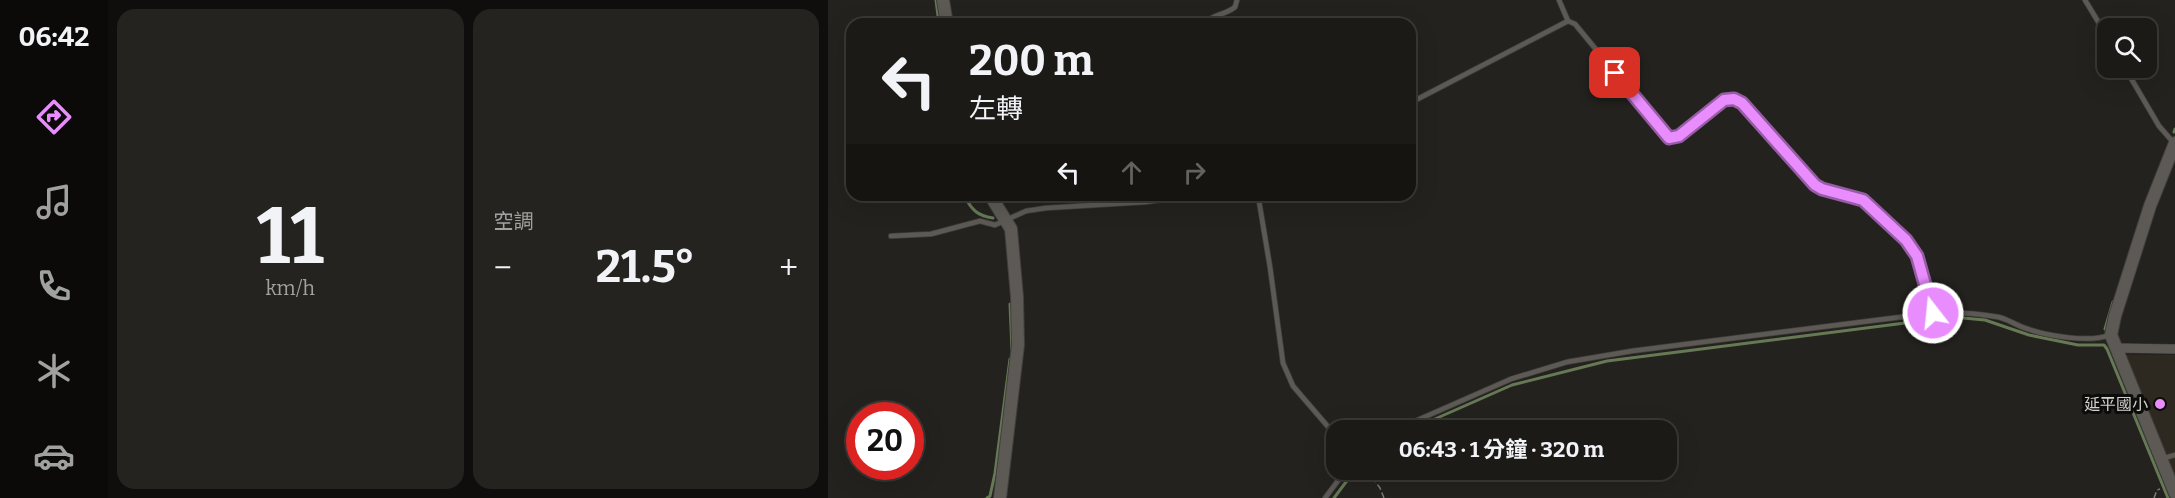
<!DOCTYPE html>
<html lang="zh-TW">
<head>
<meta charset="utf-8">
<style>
	body { margin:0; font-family:Bitter,"Noto Sans TC",serif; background:#24231f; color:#f1f3f6; height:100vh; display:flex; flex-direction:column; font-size:22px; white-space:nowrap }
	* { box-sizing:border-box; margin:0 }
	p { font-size:20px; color:#a0a1a1 }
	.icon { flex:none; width:33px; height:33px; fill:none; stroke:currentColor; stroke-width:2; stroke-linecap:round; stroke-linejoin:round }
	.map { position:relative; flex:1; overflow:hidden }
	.details { display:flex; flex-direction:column; gap:9px; padding:9px; background:#0f0e0c; width:720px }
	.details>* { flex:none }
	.guide { position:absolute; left:18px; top:18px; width:570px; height:183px; border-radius:18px; box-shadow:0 6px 24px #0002,0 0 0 2px #393835; background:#1b1a16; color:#f1f3f6; overflow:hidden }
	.buttons { position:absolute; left:1269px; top:18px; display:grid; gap:12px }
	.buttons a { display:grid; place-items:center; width:60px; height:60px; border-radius:12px; background:#1b1a16; box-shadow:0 6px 24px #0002,0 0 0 2px #393835; font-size:30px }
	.speed { position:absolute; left:18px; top:402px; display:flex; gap:12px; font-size:30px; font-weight:700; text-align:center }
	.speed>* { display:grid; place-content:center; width:78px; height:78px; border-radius:50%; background:#1b1a16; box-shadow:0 6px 24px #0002,0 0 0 2px #393835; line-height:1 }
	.speed .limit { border:9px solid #d22; background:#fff; color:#111 }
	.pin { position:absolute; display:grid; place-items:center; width:51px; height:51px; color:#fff; margin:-26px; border-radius:12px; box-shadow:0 3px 9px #0006 }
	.me { position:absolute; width:66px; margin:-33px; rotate:344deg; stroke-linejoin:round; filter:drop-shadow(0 0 4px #0008) }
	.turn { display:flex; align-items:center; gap:21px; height:126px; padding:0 24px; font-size:27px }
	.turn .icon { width:78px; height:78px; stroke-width:2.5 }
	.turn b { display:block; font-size:42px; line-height:51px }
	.lanes { display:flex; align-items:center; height:57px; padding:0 24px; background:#0003; justify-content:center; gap:30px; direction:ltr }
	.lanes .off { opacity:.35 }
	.big { font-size:45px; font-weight:700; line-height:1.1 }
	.details .tile { flex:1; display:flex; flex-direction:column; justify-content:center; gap:9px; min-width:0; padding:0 21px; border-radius:18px; background:#24231f }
	.details .dial { align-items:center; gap:0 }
	.dial b { font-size:78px; line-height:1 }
	.heat { display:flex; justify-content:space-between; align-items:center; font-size:33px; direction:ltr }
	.details .tiles { flex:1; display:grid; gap:9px; grid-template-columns:repeat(2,1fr) }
	.trip { position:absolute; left:498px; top:420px; width:351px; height:60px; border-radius:18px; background:#1b1a16; box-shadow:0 6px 24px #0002,0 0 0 2px #393835; font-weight:700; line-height:60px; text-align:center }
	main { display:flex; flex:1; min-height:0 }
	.menu { display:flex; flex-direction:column; width:108px; justify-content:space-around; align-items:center; background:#0b0a09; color:#a0a1a1 }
	.menu .icon { width:42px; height:42px }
	.menu .current { color:#e98dfe }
	.menu b { font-size:27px; color:#f1f3f6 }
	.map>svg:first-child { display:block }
	.built { fill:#2e2920 }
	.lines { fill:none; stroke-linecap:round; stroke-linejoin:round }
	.stream { stroke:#667955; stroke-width:3 }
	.service-casing { stroke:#403f3c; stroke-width:6 }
	.minor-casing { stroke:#403f3c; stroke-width:10 }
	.tertiary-casing { stroke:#403f3c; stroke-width:14 }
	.path { stroke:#7e7c79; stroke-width:1.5; stroke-dasharray:6 3; stroke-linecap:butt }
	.service { stroke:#5d5a56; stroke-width:4.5 }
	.minor { stroke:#5d5a56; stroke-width:9 }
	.tertiary { stroke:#5d5a56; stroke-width:12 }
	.route-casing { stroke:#975ca5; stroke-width:15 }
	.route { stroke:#e98dfe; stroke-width:10 }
	.poi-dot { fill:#e98dfe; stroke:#0c0c0a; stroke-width:2 }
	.labels { text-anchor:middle; stroke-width:6; stroke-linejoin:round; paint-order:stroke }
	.poi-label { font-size:16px; fill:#d3d2d0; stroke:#0c0c0a; text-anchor:end }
</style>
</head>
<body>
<main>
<nav class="menu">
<b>06:42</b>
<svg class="icon current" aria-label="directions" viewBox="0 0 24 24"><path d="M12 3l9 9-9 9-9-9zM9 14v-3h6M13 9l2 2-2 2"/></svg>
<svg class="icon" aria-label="music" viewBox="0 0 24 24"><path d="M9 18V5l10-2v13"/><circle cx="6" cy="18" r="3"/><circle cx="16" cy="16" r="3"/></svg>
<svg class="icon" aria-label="phone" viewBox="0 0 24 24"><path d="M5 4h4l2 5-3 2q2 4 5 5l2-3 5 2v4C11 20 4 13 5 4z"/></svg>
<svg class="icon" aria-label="climate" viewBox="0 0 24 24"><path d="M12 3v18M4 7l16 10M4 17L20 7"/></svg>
<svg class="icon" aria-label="car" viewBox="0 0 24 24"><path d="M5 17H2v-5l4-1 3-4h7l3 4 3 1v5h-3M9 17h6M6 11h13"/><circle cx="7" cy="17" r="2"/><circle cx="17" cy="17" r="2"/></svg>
</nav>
<section class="details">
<div class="tiles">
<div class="tile dial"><b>11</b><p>km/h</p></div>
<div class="tile"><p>空調</p>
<div class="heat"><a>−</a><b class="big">21.5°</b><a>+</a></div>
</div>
</div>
</section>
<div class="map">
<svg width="1347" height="498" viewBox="0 0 1347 498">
	<rect width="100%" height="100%" fill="#24221e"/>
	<polygon class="built" points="1298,355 1347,355 1347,479 1337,453"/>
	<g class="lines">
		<g class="stream">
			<polyline points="108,0 111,24"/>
			<polyline points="1346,132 1347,129"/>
			<path d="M136 195C143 209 149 216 165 218"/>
			<polyline points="182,304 184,350"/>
			<polyline points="1277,329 1285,302"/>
			<polyline points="582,430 684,385 779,361 1124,317 1157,320 1201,335 1250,345 1276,345 1279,349 1340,498"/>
			<polyline points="159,498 162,496 167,473 182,359"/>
			<polyline points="506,498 527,470"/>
		</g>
		<g class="service-casing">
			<g id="service">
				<polyline points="731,0 740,21"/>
				<polyline points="1257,0 1280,38"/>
				<path d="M376 24C384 14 398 15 407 7L409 0"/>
				<polyline points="1297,68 1331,126 1345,142"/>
				<polyline points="582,103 740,21 747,24 841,138 851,136 896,100 906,99 913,103 987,185 994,189 1035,200 1078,240 1089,256 1105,313"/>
				<polyline points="430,195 442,267 455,363 465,386 508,436"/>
				<polyline points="63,236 103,234 152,221 167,225 198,211 218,208 317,202 369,195"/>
				<path d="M567 430 683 379 739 362 804 351 1105 313C1127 312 1148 313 1170 317 1180 319 1189 326 1200 329 1219 336 1263 343 1281 335"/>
				<polyline points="1333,459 1347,455"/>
				<polyline points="497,498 518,470"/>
			</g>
		</g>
		<g class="minor-casing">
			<polyline id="minor" points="1288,348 1347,349"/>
		</g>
		<g class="tertiary-casing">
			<g id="tertiary">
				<polyline points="115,0 119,24"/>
				<polyline points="1347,143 1322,206 1287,316 1283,335 1347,493"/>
				<polyline points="162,195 183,229 189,297 190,345 172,498"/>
			</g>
		</g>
		<g class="path">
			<polyline points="539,470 552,488 556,498"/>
			<polyline points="1326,498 1329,490 1332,489"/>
		</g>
		<use href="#service" class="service"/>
		<use href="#minor" class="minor"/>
		<use href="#tertiary" class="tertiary"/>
	</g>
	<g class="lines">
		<g class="route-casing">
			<polyline id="route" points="787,73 841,138 851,136 896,100 906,99 914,103 987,185 994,189 1035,200 1078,240 1089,256 1105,313"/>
		</g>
		<use href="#route" class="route"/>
	</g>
	<circle class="poi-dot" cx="1332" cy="404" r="6"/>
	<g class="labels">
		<g class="poi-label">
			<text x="1320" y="410">延平國小</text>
		</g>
	</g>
</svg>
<div class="buttons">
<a><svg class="icon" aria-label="search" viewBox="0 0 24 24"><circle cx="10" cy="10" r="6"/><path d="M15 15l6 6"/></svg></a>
</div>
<div class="speed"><div class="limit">20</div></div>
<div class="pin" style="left:787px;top:73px;background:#d93025"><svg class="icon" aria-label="arrive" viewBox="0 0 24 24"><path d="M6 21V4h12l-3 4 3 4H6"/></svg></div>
<svg class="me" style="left:1105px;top:313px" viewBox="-20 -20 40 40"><circle r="17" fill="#e98dfe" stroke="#fff" stroke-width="3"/><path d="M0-11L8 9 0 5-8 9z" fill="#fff"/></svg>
<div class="trip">06:43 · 1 分鐘 · 320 m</div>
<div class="guide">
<div class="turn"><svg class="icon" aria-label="left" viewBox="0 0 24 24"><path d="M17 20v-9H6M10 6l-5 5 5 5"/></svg><div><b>200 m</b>左轉</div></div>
<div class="lanes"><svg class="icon" aria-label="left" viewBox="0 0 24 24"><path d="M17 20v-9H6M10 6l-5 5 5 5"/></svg><svg class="icon off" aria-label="ahead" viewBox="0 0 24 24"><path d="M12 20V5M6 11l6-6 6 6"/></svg><svg class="icon off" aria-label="right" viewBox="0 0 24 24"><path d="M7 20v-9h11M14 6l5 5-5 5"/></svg></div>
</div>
</div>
</main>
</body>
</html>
